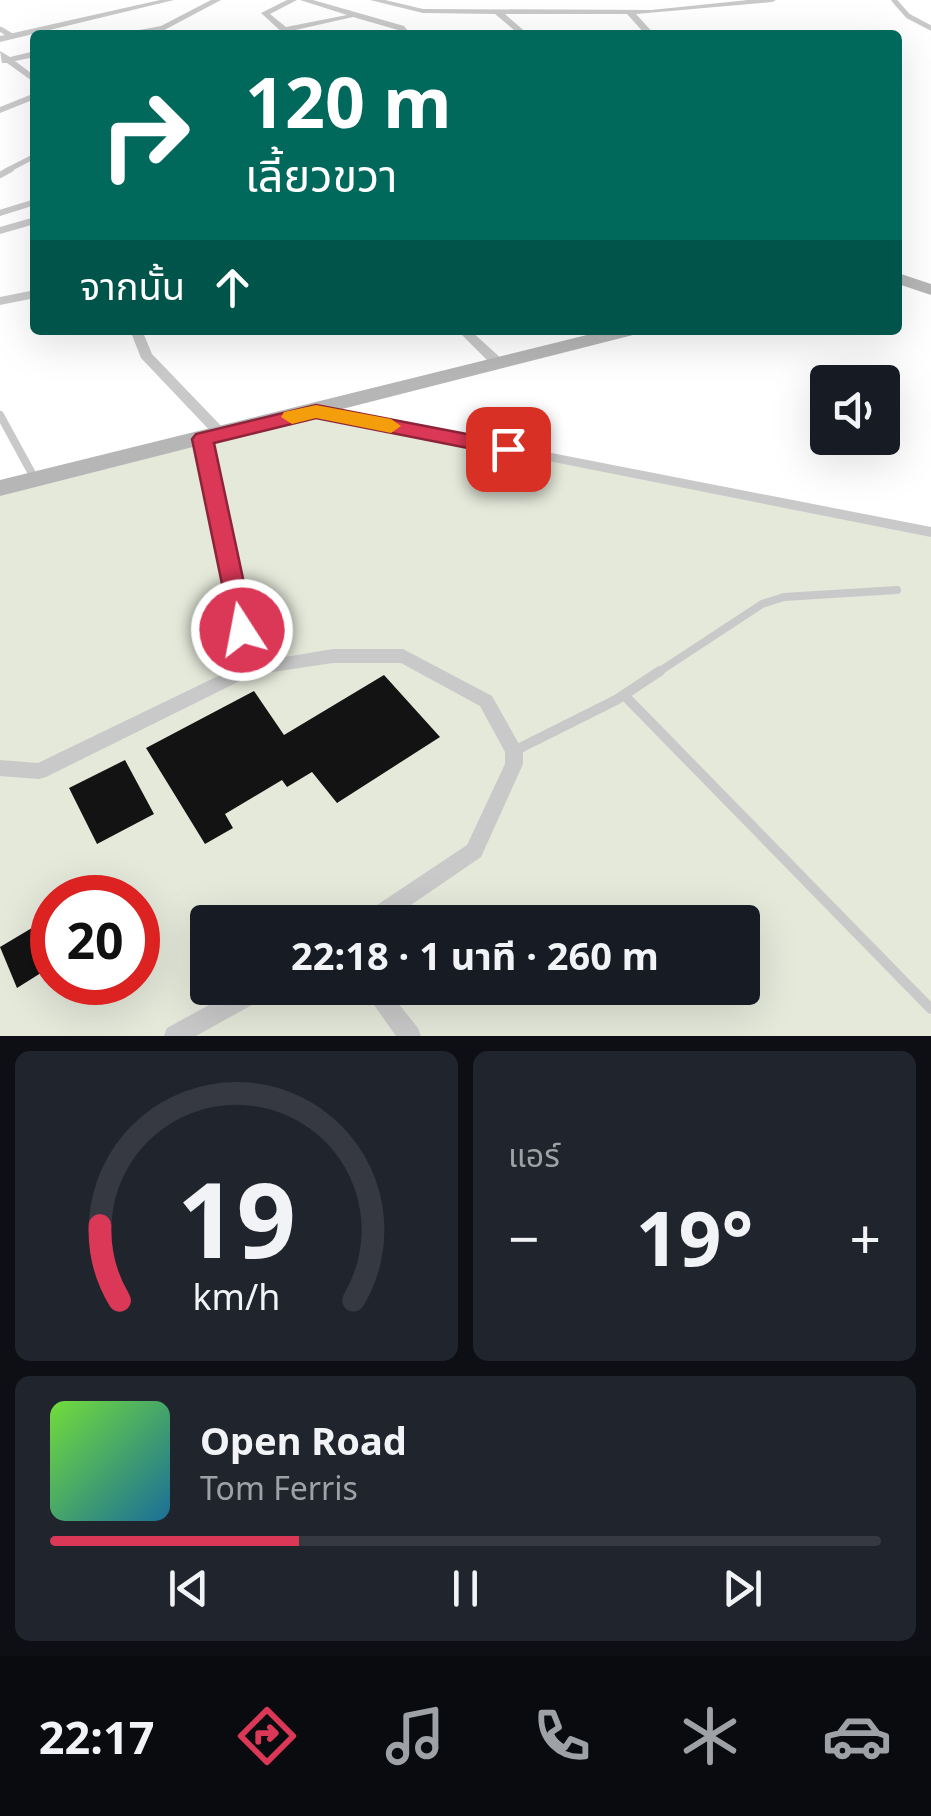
<!DOCTYPE html>
<html lang="th">
<head>
<meta charset="utf-8">
<style>
	body { margin:0; font-family:"Noto Sans","Noto Sans Thai",sans-serif; background:#20242c; color:#f1f3f6; height:100vh; display:flex; flex-direction:column; font-size:38px; white-space:nowrap }
	* { box-sizing:border-box; margin:0 }
	p { font-size:32px; color:#9ea1a6 }
	.icon { flex:none; width:55px; height:55px; fill:none; stroke:currentColor; stroke-width:2; stroke-linecap:round; stroke-linejoin:round }
	.map { position:relative; height:1036px; overflow:hidden }
	.side { display:flex; flex-direction:column; gap:15px; padding:15px; background:#0d0f14; flex:1 }
	.side>* { flex:none }
	.hud { position:absolute; left:30px; top:30px; width:872px; height:305px; border-radius:10px; box-shadow:0 10px 40px #0002; background:#00695c; color:#fff; overflow:hidden }
	.buttons { position:absolute; left:810px; top:365px; display:grid; gap:20px }
	.buttons a { display:grid; place-items:center; width:90px; height:90px; border-radius:10px; background:#171b24; box-shadow:0 10px 40px #0002; font-size:50px }
	.speed { position:absolute; left:30px; top:875px; display:flex; gap:20px; font-size:50px; font-weight:700; text-align:center }
	.speed>* { display:grid; place-content:center; width:130px; height:130px; border-radius:50%; background:#171b24; box-shadow:0 10px 40px #0002; line-height:1 }
	.speed .limit { border:15px solid #d22; background:#fff; color:#111 }
	.pin { position:absolute; display:grid; place-items:center; width:85px; height:85px; color:#fff; margin:-42px; border-radius:20px; box-shadow:0 5px 15px #0006 }
	.me { position:absolute; width:110px; margin:-55px; rotate:349deg; stroke-linejoin:round; filter:drop-shadow(0 0 8px #0008) }
	.turn { display:flex; align-items:center; gap:35px; height:210px; padding:0 50px; font-size:45px }
	.turn .icon { width:130px; height:130px; stroke-width:2.5 }
	.turn b { display:block; font-size:70px; line-height:85px }
	.then { display:flex; align-items:center; height:95px; padding:0 50px; background:#0003; gap:20px; font-size:38px }
	.big { font-size:75px; font-weight:700; line-height:1.1 }
	.side .widget { flex:1; display:flex; flex-direction:column; justify-content:center; gap:15px; min-width:0; padding:0 35px; border-radius:15px; background:#20242c }
	.side .dial { align-items:center; gap:0 }
	.dial svg { height:260px; overflow:visible; fill:none; stroke:#363941; stroke-width:7; stroke-linecap:round; text-anchor:middle }
	.dial text { fill:#f1f3f6; stroke:none }
	.song { display:flex; align-items:center; gap:30px }
	.cover { width:120px; height:120px; border-radius:15px; background:linear-gradient(135deg,hsl(100 70% 55%),hsl(200 70% 35%)) }
	.played { height:10px; border-radius:5px; background:linear-gradient(90deg,#db3757 30%,#363941 30%) }
	.keys { display:flex; justify-content:space-around; direction:ltr }
	.heat { display:flex; justify-content:space-between; align-items:center; font-size:55px; direction:ltr }
	.side .tiles { flex:1; display:grid; gap:15px; grid-template-columns:1fr 1fr }
	.widget:last-child { grid-column:span 2 }
	.trip { position:absolute; left:190px; top:905px; width:570px; height:100px; border-radius:10px; background:#171b24; box-shadow:0 10px 40px #0002; font-weight:700; line-height:100px; text-align:center }
	.tabs { display:flex; height:160px; justify-content:space-around; align-items:center; background:#090b0e; color:#9ea1a6 }
	.tabs .icon { width:70px; height:70px }
	.tabs .selected { color:#db3757 }
	.tabs b { font-size:45px; color:#f1f3f6 }
	.map>svg:first-child { display:block }
	.green { fill:#e4e9da; fill-rule:evenodd }
	.building { fill:#131313 }
	.lines { fill:none; stroke-linecap:round; stroke-linejoin:round }
	.lane-far3 { stroke:#c9c9c9; stroke-width:5 }
	.lane-far2 { stroke:#c9c9c9; stroke-width:6 }
	.lane-far1 { stroke:#c9c9c9; stroke-width:8 }
	.lane { stroke:#c9c9c9; stroke-width:10 }
	.street { fill:#c9c9c9; fill-rule:evenodd }
	.secondary { fill:#b6b6b6; fill-rule:evenodd }
	.route { fill:#db3757; stroke:#8e2439; stroke-width:2.5 }
	.slow { fill:#f59e0b }
</style>
</head>
<body>
<div class="map">
<svg width="931" height="1036" viewBox="0 0 931 1036">
	<rect width="100%" height="100%" fill="#fff"/>
	<path class="green" d="M316 411 931 532V1036H0V488ZM52 898H138V982H52ZM208 922H742V988H208Z"/>
	<g class="building">
		<polygon points="384,675 440,737 337,803 312,772 287,787 282,780 225,814 233,828 205,844 146,748 254,691 284,735"/>
		<polygon points="125,760 154,814 97,844 69,788"/>
		<polygon points="52,916 52,966 17,988 0,947"/>
	</g>
	<g class="lines">
		<g class="lane-far3">
			<polyline points="894,0 908,16 931,28"/>
			<polyline points="0,29 12,36"/>
			<polyline points="6,171 35,156"/>
		</g>
		<g class="lane-far2">
			<polyline points="0,175 11,169"/>
			<polyline points="0,213 35,202"/>
		</g>
		<g class="lane-far1">
			<polyline points="0,415 35,479"/>
			<polyline points="203,439 249,669"/>
			<polyline points="657,673 762,604 784,597 897,590"/>
		</g>
		<g class="lane">
			<polyline points="624,695 931,1009"/>
			<polyline points="514,751 616,700 660,671"/>
		</g>
		<g class="street">
			<polygon points="160,0 174,0 0,42 0,36"/>
			<polygon points="211,0 221,0 155,35 145,35 147,33 112,35 161,26"/>
			<polygon points="287,0 297,0 270,14 286,27 347,15 300,0 313,0 404,26 411,35 402,35 398,30 353,17 291,31 294,35 285,35 261,13"/>
			<polygon points="370,0 385,0 423,9 651,10 748,0 776,0 772,2 636,14 655,35 646,35 627,14 505,14 529,35 520,35 495,14 423,13"/>
			<polygon points="709,30 712,31 712,35 693,35"/>
			<polygon points="0,51 10,57 35,51 35,57 15,61 35,76 35,83 7,63 2,63"/>
			<polygon points="35,93 35,99 0,113 0,107"/>
			<polygon points="35,217 35,224 0,234 0,227"/>
			<polygon points="35,290 35,298 0,305 0,297"/>
			<polygon points="130,330 142,330 152,354 226,431 228,434 226,437 216,437 141,358"/>
			<polygon points="457,330 470,330 504,361 505,364 504,367 494,367"/>
			<polygon points="316,407 931,527 931,537 311,414 309,411"/>
			<polygon points="333,649 403,649 492,696 523,751 523,764 481,857 386,922 359,922 362,915 467,845 505,764 505,752 480,706 401,663 333,663 252,675 46,777 39,779 0,776 0,760 38,763 243,664"/>
			<polygon points="240,988 271,988 268,996 196,1036 164,1036 167,1028"/>
			<polygon points="362,988 386,988 418,1028 421,1036 396,1036"/>
		</g>
		<g class="secondary">
			<polygon points="898,273 931,284 931,295 898,284"/>
			<polygon points="607,330 639,330 637,334 0,496 0,480"/>
		</g>
	</g>
	<polygon class="route" points="316,405 508,442 519,449 508,456 316,418 214,443 254,630 250,637 233,637 192,439 196,434"/>
	<polygon class="slow" points="316,405 391,419 401,426 391,433 316,418 292,424 281,417 284,412"/>
</svg>
<div class="buttons">
<a><svg class="icon" aria-label="sound" viewBox="0 0 24 24"><path d="M4 9h4l5-4v14l-5-4H4zM17 9q2 3 0 6"/></svg></a>
</div>
<div class="speed"><div class="limit">20</div></div>
<div class="pin" style="left:508px;top:449px;background:#d93025"><svg class="icon" aria-label="arrive" viewBox="0 0 24 24"><path d="M6 21V4h12l-3 4 3 4H6"/></svg></div>
<svg class="me" style="left:242px;top:630px" viewBox="-20 -20 40 40"><circle r="17" fill="#db3757" stroke="#fff" stroke-width="3"/><path d="M0-11L8 9 0 5-8 9z" fill="#fff"/></svg>
<div class="trip">22:18 · 1 นาที · 260 m</div>
<div class="hud">
<div class="turn"><svg class="icon" aria-label="right" viewBox="0 0 24 24"><path d="M7 20v-9h11M14 6l5 5-5 5"/></svg><div><b>120 m</b>เลี้ยวขวา</div></div>
<div class="then">จากนั้น<svg class="icon" aria-label="ahead" viewBox="0 0 24 24"><path d="M12 20V5M6 11l6-6 6 6"/></svg></div>
</div>
</div>
<section class="side">
<div class="tiles">
<div class="widget dial"><svg viewBox="0 0 100 80">
<path d="M14 69A42 42 0 1 1 86 69"/>
<path d="M14 69A42 42 0 0 1 8 46" stroke="#db3757"/>
<text x="50" y="56" font-size="32" font-weight="700">19</text>
<text x="50" y="72" font-size="11">km/h</text>
</svg></div>
<div class="widget"><p>แอร์</p>
<div class="heat"><a>−</a><b class="big">19°</b><a>+</a></div>
</div>
<div class="widget">
<div class="song"><i class="cover"></i><div><b>Open Road</b><p>Tom Ferris</p></div></div>
<div class="played"></div>
<div class="keys"><svg class="icon" aria-label="previous" viewBox="0 0 24 24"><path d="M18 5L8 12l10 7zM5 5v14"/></svg><svg class="icon" aria-label="pause" viewBox="0 0 24 24"><path d="M8 5v14M16 5v14"/></svg><svg class="icon" aria-label="next" viewBox="0 0 24 24"><path d="M6 5l10 7-10 7zM19 5v14"/></svg></div>
</div>
</div>
</section>
<nav class="tabs">
<b>22:17</b>
<svg class="icon selected" aria-label="directions" viewBox="0 0 24 24"><path d="M12 3l9 9-9 9-9-9zM9 14v-3h6M13 9l2 2-2 2"/></svg>
<svg class="icon" aria-label="music" viewBox="0 0 24 24"><path d="M9 18V5l10-2v13"/><circle cx="6" cy="18" r="3"/><circle cx="16" cy="16" r="3"/></svg>
<svg class="icon" aria-label="phone" viewBox="0 0 24 24"><path d="M5 4h4l2 5-3 2q2 4 5 5l2-3 5 2v4C11 20 4 13 5 4z"/></svg>
<svg class="icon" aria-label="climate" viewBox="0 0 24 24"><path d="M12 3v18M4 7l16 10M4 17L20 7"/></svg>
<svg class="icon" aria-label="car" viewBox="0 0 24 24"><path d="M5 17H2v-5l4-1 3-4h7l3 4 3 1v5h-3M9 17h6M6 11h13"/><circle cx="7" cy="17" r="2"/><circle cx="17" cy="17" r="2"/></svg>
</nav>
</body>
</html>
